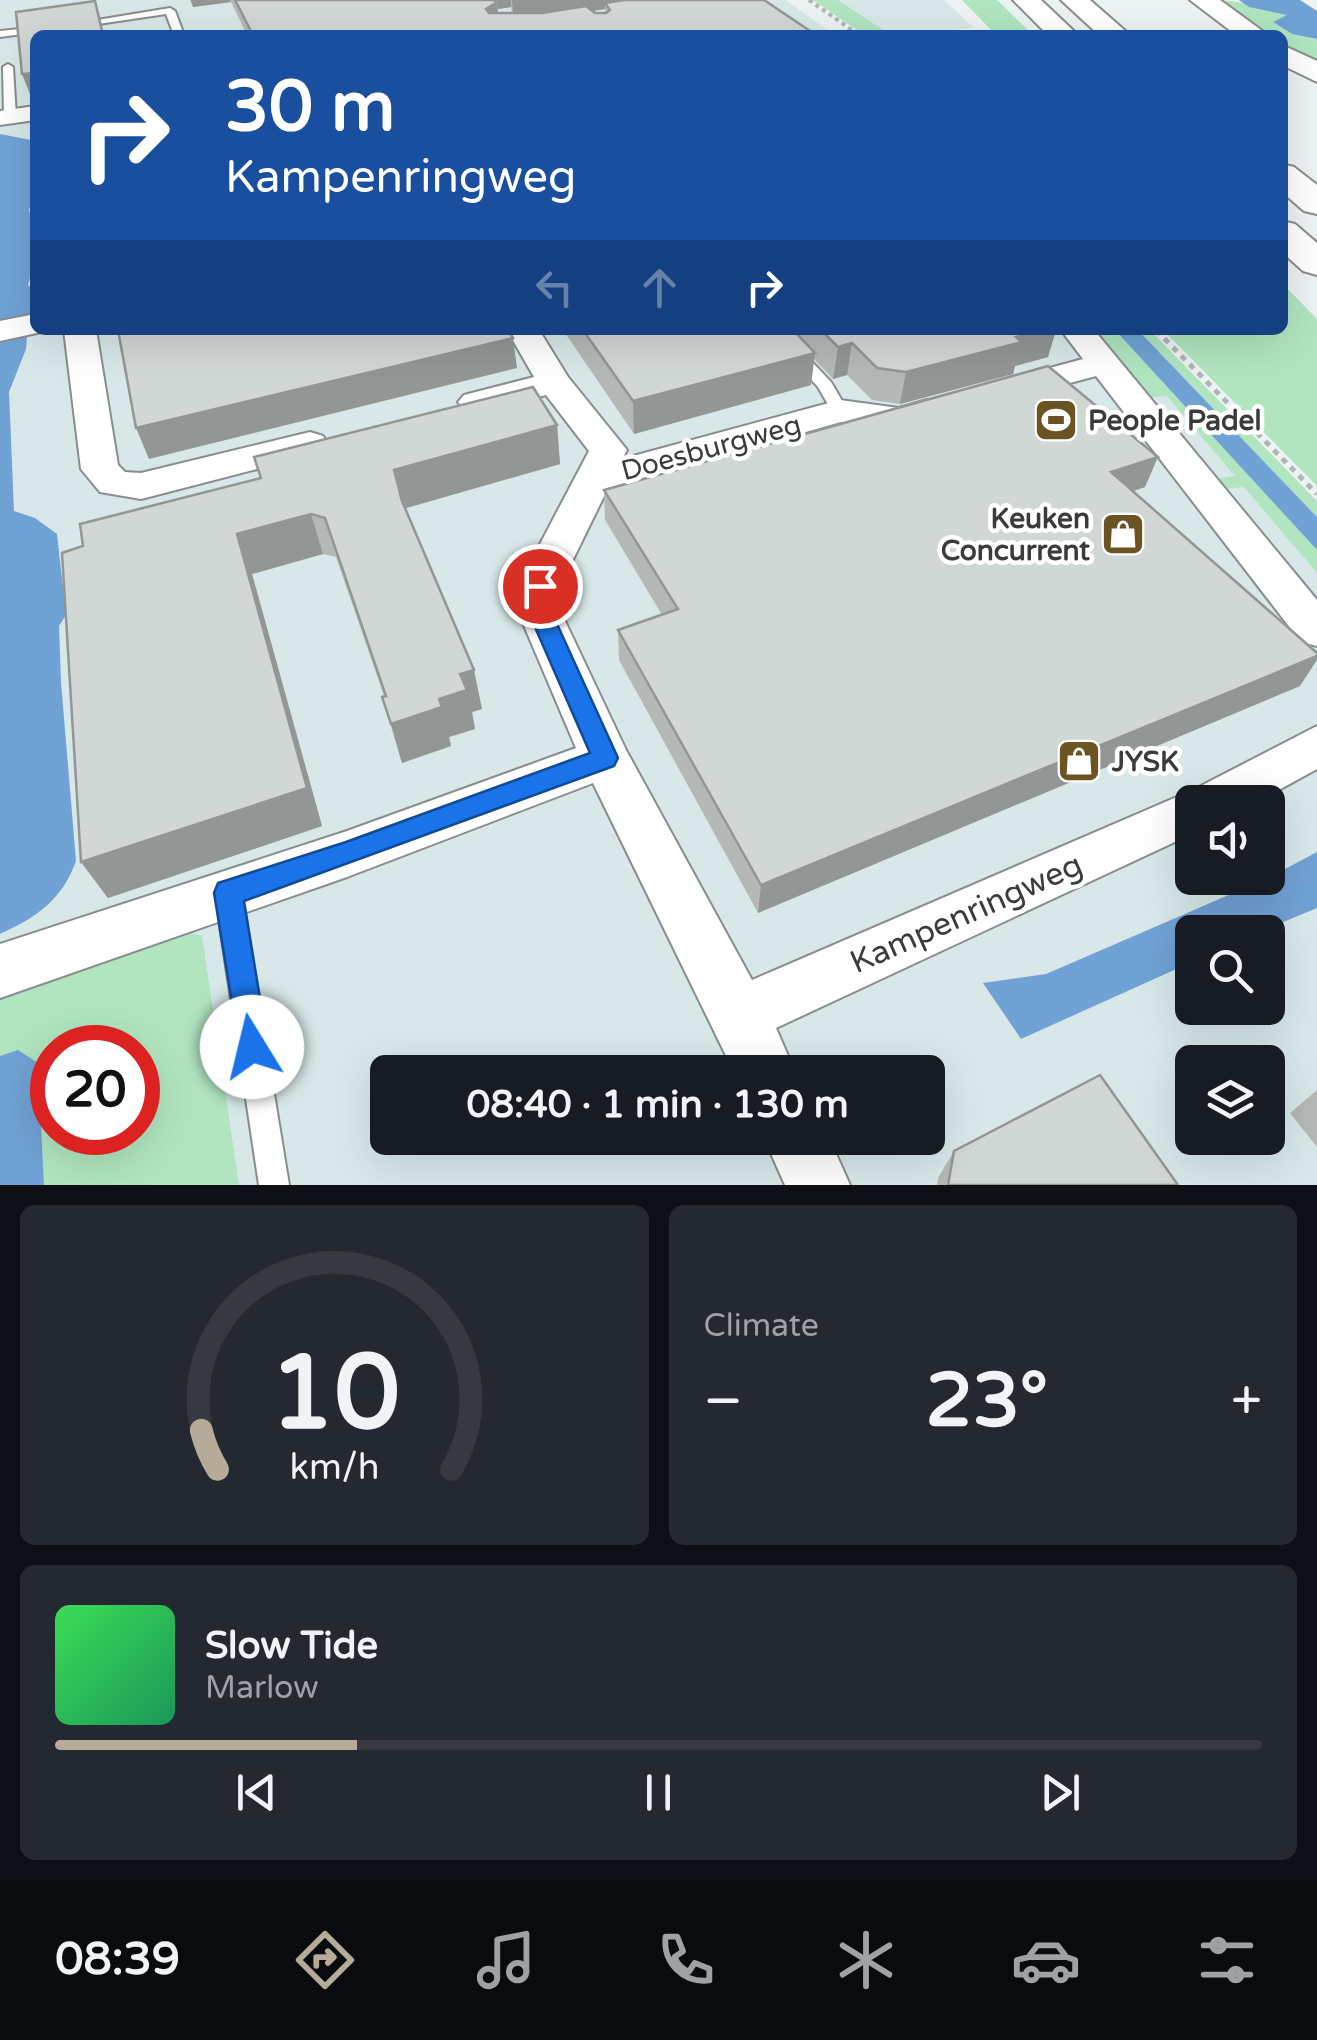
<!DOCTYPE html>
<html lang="en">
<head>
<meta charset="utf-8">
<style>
	body { margin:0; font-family:"Varela Round",sans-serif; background:#242831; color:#f1f3f6; height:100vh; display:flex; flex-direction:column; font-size:38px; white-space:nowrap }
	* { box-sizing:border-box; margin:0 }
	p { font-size:32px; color:#9ea1a6 }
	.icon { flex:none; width:55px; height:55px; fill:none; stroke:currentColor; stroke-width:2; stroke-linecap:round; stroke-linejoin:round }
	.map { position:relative; height:1185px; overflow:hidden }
	.panel { display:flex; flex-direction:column; gap:20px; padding:20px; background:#0d0f14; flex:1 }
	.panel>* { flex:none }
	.top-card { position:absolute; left:30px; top:30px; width:1258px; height:305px; border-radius:15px; box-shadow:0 10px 40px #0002; background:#1a4fa0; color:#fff; overflow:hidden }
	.fabs { position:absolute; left:1175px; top:785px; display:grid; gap:20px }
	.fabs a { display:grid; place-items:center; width:110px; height:110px; border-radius:15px; background:#171b24; box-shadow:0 10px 40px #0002; font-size:50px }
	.speed { position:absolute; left:30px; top:1025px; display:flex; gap:20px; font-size:50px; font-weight:700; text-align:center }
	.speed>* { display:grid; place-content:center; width:130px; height:130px; border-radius:50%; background:#171b24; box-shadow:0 10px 40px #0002; line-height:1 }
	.speed .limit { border:15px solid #d22; background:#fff; color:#111 }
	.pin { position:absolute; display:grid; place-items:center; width:85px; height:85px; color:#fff; margin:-42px; border:5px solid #fff; border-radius:50%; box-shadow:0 2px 10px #0007 }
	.me { position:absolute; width:110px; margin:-55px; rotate:351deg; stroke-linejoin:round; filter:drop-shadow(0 0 8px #0008) }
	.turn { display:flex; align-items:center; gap:35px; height:210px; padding:0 30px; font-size:45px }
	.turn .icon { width:130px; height:130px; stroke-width:2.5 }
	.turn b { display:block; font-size:70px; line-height:85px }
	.lanes { display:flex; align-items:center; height:95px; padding:0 30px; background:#0003; justify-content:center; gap:50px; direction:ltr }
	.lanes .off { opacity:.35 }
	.big { font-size:75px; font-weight:700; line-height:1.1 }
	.panel .tile { flex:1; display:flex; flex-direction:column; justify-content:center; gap:15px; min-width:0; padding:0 35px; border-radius:15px; background:#242831 }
	.panel .dial { align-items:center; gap:0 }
	.dial svg { height:260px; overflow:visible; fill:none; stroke:#363941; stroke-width:7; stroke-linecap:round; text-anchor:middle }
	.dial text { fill:#f1f3f6; stroke:none }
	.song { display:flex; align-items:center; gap:30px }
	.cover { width:120px; height:120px; border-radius:15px; background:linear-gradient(135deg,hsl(130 70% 55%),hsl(150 70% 35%)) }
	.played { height:10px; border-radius:5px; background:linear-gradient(90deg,#b5ab98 25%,#363941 25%) }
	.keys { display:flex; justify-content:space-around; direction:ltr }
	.heat { display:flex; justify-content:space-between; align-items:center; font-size:55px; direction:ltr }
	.panel .tiles { flex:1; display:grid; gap:20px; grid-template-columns:1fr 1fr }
	.tile:last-child { grid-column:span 2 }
	.trip { position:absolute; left:370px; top:1055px; width:575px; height:100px; border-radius:15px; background:#171b24; box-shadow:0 10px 40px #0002; font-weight:700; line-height:100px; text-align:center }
	.tab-bar { display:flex; height:160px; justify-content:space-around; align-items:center; background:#090b0e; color:#9ea1a6 }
	.tab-bar .icon { width:70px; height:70px }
	.tab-bar .on { color:#b5ab98 }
	.tab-bar b { font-size:45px; color:#f1f3f6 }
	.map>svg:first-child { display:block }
	.built { fill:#d8e8e9; fill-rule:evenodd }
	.green { fill:#b0e5c0; fill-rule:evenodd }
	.water { fill:#70a2d5 }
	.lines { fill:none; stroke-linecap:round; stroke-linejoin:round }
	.service-casing { stroke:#888d8e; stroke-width:4 }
	.minor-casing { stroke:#888d8e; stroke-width:4 }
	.primary-casing { stroke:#888d8e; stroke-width:4 }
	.motorway-casing { stroke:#888d8e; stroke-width:4 }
	.path-far1 { stroke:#b0b5b5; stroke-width:4; stroke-dasharray:4 4; stroke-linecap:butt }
	.path { stroke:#b0b5b5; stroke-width:5; stroke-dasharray:6 6; stroke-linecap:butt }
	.service { fill:#fff; fill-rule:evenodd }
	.minor { fill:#fff; fill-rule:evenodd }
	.primary { fill:#fff; fill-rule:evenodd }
	.motorway { fill:#fff; fill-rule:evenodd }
	.wall { fill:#b4b9b7; fill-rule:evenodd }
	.shaded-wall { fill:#929695 }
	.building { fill:#d1d7d5; stroke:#929695; stroke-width:2.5 }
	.route { fill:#1a73e8; stroke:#114b97; stroke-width:2.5 }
	.labels { text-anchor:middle; stroke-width:9; stroke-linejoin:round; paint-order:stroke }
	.poi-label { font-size:28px; font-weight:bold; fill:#3a3c3c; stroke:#fff; text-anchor:start }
	.street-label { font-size:28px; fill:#3a3c3c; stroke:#fff }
	.near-street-label { font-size:32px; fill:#3a3c3c; stroke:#fff }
</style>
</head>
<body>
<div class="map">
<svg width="1317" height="1185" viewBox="0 0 1317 1185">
	<rect width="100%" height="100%" fill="#edf3f3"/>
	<g class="built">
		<path d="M0 0H786L834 35H35V330H1117L1317 550V1185H0ZM1192 802H1268V878H1192ZM1192 932H1268V1008H1192ZM52 1048H138V1132H52ZM1192 1062H1268V1138H1192ZM388 1072H928V1138H388Z"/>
		<polygon points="838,0 944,0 974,28 891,35"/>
	</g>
	<g class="green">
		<polygon points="813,0 838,0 891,35 864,35"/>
		<polygon points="962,0 997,0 1033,35 996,35"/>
		<path d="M1212 0C1240 0 1262 7 1289 15L1274 23 1292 34 1317 39V67L1283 47 1282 35H1265Z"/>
		<polygon points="1283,284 1317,319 1317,486 1163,330 1282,330"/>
		<polygon points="1091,330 1115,330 1317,550 1317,573 1244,487 1222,489 1214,479 1235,476 1167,396 1148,398"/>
		<polygon points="1138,330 1150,330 1317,501 1317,517"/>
		<path d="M178 930 202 936 239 1185H44L38 1063 0 1056V1000ZM52 1048H138V1132H52Z"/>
	</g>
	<g class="water">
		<polygon points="1239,0 1300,0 1317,11 1317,39 1292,34 1273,22 1287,15 1249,7"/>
		<path d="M0 134 31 140 35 195 29 210 35 231V260L28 285 35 293V313L28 324 26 349 9 392 14 511 35 518 57 534 66 615 59 626 61 682 76 861C62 900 37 917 0 934Z"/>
		<polygon points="1115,330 1138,330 1317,517 1317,550"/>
		<polygon points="1317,852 1317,908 1259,932 1192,932 1192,962 1021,1039 983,983 1046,974 1268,878"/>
		<polygon points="18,1050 38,1063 44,1185 0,1185 0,1056"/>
	</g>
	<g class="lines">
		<g class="service-casing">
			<g id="service">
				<polygon points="170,8 175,11 184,35 174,35 166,14 78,27 73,24"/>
				<polygon points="49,26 45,31 0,37 0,31"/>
				<polygon points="8,64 13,67 16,116 10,119 4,116 3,67"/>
				<polygon points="765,330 782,330 831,382 848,411 846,415 834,415 818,387"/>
				<polygon points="228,881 237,885 241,893 289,1185 259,1185 215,893 219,885"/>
			</g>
		</g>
		<g class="minor-casing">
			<g id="minor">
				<polygon points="35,106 35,120 0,125 0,111"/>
				<polygon points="35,314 35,330 46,331 0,341 0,321"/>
				<polygon points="64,330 96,330 118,465 125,472 141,473 310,432 323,436 328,444 323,452 141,499 100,492 81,469"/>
				<polygon points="507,330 539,330 568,377 627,450 622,459 840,400 899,408 927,400 940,403 945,411 940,419 900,430 841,422 608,488 560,586 556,602 626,750 752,980 1193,790 1317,726 1317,769 1257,802 1192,802 1192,834 776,1028 795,1072 734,1072 593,783 347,877 0,998 0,944 347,831 576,748 514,602 518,586 589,451 546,395 476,413 464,409 458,402 464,395 534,377"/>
				<polygon points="1061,330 1094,330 1317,600 1317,646 1301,642 1096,376 1006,400 994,397 989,390 994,383 1083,359"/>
				<polygon points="764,1138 829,1138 850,1185 785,1185"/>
			</g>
		</g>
		<g class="primary-casing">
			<g id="primary">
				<polygon points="1190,0 1220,0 1268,35 1236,35"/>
				<polygon points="1282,45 1317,61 1317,82 1282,65"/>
			</g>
		</g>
		<g class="motorway-casing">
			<g id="motorway">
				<polygon points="1013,0 1041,0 1078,35 1048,35"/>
				<polygon points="1061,0 1090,0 1130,35 1099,35"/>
				<polygon points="1282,164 1294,167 1317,185 1317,214 1304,211 1282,192"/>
				<polygon points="1282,221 1295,224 1317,243 1317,275 1303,271 1282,252"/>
			</g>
		</g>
		<polyline class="path-far1" points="809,0 859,35"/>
		<polyline class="path" points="1156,330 1317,494"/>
		<use href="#service" class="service"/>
		<use href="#minor" class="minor"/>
		<use href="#primary" class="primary"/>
		<use href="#motorway" class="motorway"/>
	</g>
	<g class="wall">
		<path d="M190 0H764L816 35H247L231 2 193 7ZM511 7 512 13H498V9ZM605 9V13H595L592 11Z"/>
		<polygon points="563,330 1056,330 1048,357 1015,366 1013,374 900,404 872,400 847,375 833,379 814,359 811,385 634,434"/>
		<polygon points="557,425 560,464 405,508 482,709 472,712 475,729 449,737 451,746 402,763 382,697 384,696 336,557 323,554 252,574 322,826 108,898 81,862 62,553"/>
		<polygon points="1145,487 1133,491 1300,686 758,913 619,660 618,630 662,615 605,520 604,490"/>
		<polygon points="1317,1090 1317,1147 1290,1113"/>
		<polygon points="954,1151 1178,1185 937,1185 938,1178"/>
	</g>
	<g class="shaded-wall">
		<polygon points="191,0 230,0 231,2 193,7"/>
		<polygon points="497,0 511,0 511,7 498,9"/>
		<polygon points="512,0 665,0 605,3 605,9 514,23"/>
		<polygon points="497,2 499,27 486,9"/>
		<polygon points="35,73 35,101 33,102 22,74"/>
		<polygon points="1040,330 1056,330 1048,357 1015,366 1013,374 900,404 906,372"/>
		<polygon points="513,338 517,368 149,459 136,428"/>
		<polygon points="852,343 847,375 833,379 838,347"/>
		<polygon points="815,353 811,385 634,434 633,401"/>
		<polygon points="557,425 560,464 403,509 394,470"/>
		<polygon points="1158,457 1145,487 1100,503 1111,472"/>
		<polygon points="311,514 323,554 252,574 322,826 108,898 81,862 237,534"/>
		<polygon points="1317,656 1317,660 1300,686 758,913 761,885"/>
		<polygon points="474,670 482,709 472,712 475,729 449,737 451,746 402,763 391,724 439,699 460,674"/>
	</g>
	<g class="building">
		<polygon points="235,0 493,0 497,2 486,9 489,13 542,13 586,6 595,13 606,13 610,10 605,3 624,0 764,0 816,35 253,35"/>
		<polygon points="95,1 103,35 35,35 35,73 22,74 16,12"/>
		<polygon points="118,330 508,330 513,338 136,428"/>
		<polygon points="583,330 793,330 815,353 633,401"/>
		<polygon points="821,330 1040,330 1016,337 1022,342 906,372 877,368 852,343 838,347"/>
		<polygon points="1048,366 1158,457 1111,472 1317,653 1317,656 761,885 618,630 678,609 604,490"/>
		<polygon points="533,387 557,425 394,470 402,501 474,670 460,674 467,690 439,699 442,707 391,724 382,697 386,696 325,518 311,514 237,534 307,788 81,862 62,553 83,546 80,524 261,478 254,457"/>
		<polygon points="1100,1075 1178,1185 948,1185 954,1151"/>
	</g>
	<polygon class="route" points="540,578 551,586 547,602 618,758 614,766 244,901 268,1047 264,1058 252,1063 241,1058 214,893 218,883 346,842 590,753 524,602 532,580"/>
	<defs>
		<g id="stadium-square" transform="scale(2.25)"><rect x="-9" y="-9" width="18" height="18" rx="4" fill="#6b5324" stroke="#fff"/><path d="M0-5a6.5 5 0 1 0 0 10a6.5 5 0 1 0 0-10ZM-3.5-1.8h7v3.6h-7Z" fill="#fff"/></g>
		<g id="shop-square" transform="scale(2.25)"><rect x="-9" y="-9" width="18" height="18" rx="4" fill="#6b5324" stroke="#fff"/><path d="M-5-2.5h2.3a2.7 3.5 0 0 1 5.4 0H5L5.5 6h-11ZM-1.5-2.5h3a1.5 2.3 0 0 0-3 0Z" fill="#fff"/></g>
	</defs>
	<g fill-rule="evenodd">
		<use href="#stadium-square" x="1056" y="420"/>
		<use href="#shop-square" x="1123" y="534"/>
		<use href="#shop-square" x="1079" y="761"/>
	</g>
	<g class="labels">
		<g class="poi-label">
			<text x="1088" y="430">People Padel</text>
			<text x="1090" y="528" text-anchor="end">Keuken<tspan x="1090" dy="32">Concurrent</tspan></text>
			<text x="1112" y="771">JYSK</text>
		</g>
		<g class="street-label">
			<text transform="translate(711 447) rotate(-15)" y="10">Doesburgweg</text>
		</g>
		<g class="near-street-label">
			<text transform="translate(966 913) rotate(-24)" y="11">Kampenringweg</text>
		</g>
	</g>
</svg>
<div class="fabs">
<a><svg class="icon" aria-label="sound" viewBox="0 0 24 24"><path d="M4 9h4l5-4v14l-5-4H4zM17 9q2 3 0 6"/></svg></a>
<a><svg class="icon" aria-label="search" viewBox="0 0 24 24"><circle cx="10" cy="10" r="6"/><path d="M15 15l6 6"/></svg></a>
<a><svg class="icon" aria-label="layers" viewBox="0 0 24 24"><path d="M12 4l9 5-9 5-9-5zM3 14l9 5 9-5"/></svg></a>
</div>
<div class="speed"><div class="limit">20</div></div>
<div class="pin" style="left:540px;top:586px;background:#d93025"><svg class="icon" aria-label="arrive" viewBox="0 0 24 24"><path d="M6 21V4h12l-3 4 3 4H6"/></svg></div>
<svg class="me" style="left:252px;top:1047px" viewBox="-20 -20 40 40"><circle r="19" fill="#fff"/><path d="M0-13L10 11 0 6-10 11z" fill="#1a73e8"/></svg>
<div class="trip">08:40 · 1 min · 130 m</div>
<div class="top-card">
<div class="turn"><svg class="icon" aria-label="right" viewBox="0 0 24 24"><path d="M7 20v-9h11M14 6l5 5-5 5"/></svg><div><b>30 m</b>Kampenringweg</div></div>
<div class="lanes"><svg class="icon off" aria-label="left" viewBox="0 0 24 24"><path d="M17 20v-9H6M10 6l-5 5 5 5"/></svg><svg class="icon off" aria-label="ahead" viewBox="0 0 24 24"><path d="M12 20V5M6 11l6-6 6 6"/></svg><svg class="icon" aria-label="right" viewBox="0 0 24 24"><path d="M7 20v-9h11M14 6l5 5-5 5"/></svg></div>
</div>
</div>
<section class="panel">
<div class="tiles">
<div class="tile dial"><svg viewBox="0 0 100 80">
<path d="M14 69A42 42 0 1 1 86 69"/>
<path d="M14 69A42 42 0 0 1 9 57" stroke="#b5ab98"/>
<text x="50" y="56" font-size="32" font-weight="700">10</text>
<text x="50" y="72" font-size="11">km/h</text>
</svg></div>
<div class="tile"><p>Climate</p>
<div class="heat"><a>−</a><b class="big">23°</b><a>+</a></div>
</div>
<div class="tile">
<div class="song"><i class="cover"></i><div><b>Slow Tide</b><p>Marlow</p></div></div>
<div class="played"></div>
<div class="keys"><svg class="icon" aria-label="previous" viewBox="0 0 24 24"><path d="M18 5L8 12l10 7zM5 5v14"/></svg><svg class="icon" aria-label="pause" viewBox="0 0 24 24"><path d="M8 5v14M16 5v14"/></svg><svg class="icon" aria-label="next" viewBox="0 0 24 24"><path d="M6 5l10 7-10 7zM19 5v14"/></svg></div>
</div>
</div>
</section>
<nav class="tab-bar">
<b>08:39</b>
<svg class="icon on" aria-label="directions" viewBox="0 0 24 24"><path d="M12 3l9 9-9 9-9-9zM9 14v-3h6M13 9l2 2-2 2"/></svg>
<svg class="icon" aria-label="music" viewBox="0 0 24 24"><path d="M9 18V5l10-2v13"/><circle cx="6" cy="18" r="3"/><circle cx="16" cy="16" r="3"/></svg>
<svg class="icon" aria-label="phone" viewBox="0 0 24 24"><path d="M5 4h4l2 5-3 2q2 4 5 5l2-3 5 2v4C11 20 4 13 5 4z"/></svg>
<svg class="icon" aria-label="climate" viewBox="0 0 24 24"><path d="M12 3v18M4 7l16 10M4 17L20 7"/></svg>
<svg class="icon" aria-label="car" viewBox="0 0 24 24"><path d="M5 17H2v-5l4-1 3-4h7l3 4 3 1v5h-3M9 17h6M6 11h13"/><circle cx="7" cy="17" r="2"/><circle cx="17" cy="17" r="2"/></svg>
<svg class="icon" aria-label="filters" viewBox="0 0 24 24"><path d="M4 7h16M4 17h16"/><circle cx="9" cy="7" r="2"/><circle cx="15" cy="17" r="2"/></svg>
</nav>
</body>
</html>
